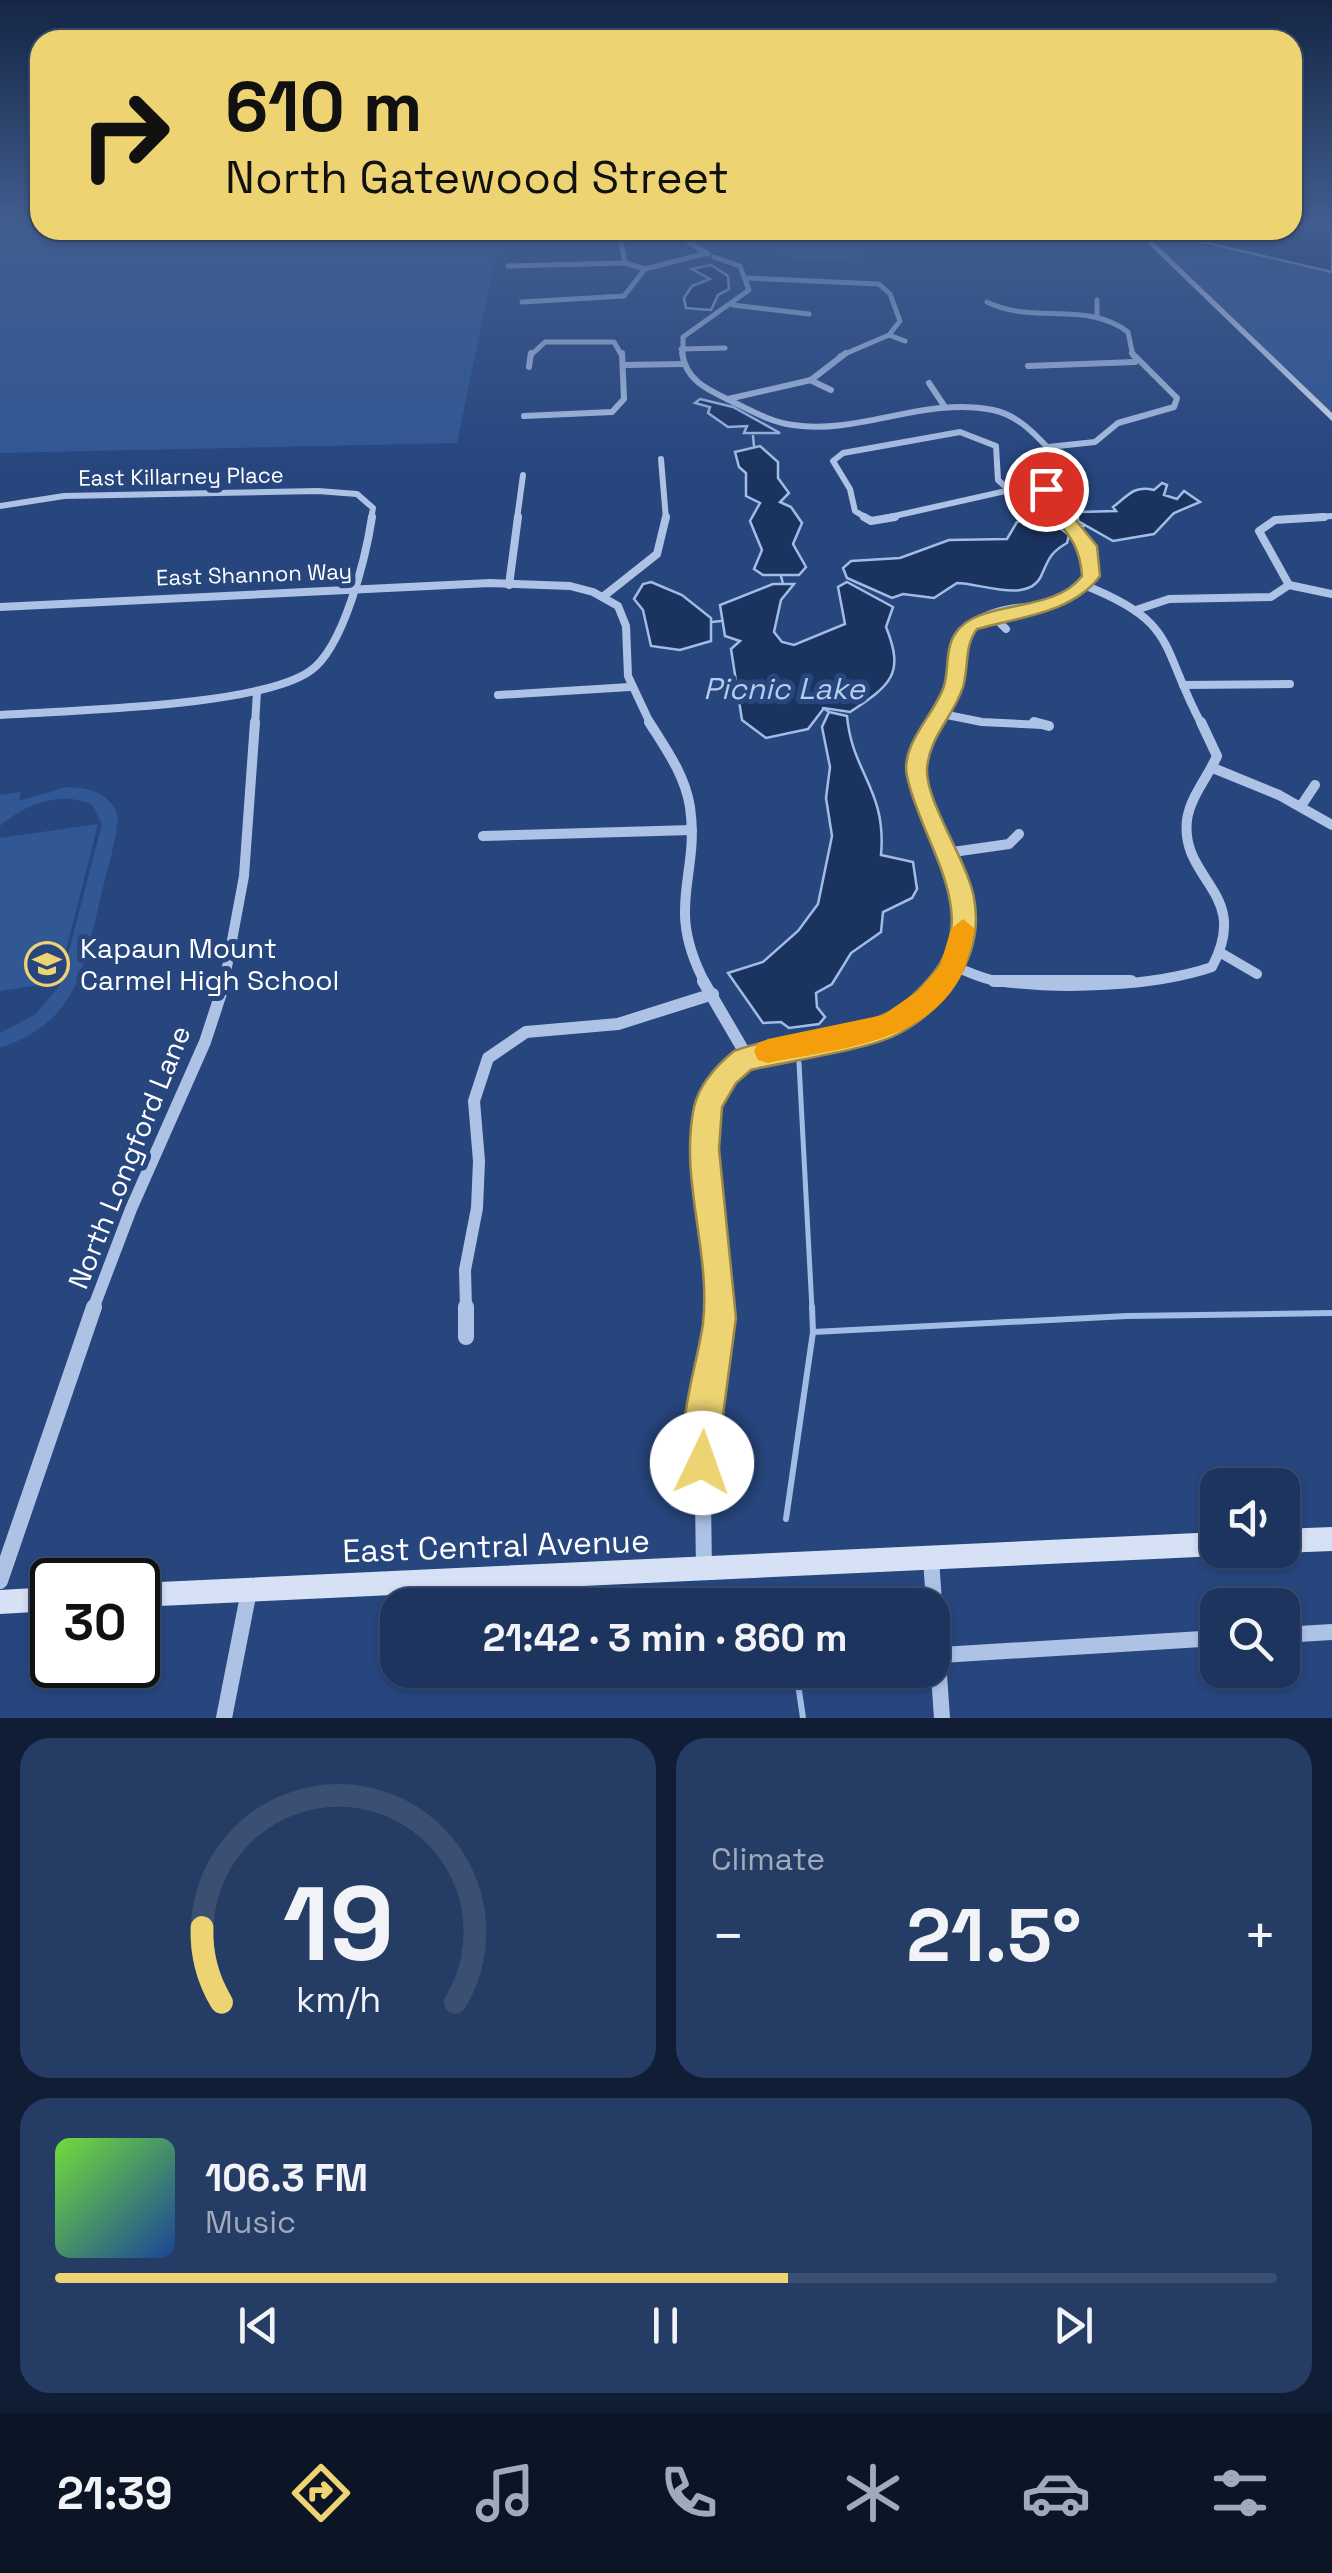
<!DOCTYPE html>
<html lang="en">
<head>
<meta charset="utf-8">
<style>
	body { margin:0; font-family:"Space Grotesk",sans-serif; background:#253c64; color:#f1f3f6; height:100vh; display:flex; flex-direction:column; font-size:38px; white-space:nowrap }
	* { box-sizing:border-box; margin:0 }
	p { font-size:32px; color:#a0aabc }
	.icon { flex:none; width:55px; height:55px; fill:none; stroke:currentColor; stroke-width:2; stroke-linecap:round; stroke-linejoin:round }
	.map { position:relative; height:1718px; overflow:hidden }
	.details { display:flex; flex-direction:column; gap:20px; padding:20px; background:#101d34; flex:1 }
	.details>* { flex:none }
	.hud { position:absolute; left:30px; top:30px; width:1272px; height:210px; border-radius:30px; box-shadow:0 2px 8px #0004,0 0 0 2px #3b4f73; background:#edd372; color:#111; overflow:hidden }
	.buttons { position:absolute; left:1200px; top:1468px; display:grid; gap:20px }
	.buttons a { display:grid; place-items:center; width:100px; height:100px; border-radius:20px; background:#1d345e; box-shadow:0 2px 8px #0004,0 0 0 2px #3b4f73; font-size:50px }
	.speed { position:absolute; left:30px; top:1558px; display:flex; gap:20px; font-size:50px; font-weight:700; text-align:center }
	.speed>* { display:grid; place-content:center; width:130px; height:130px; border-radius:50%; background:#1d345e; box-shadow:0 2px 8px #0004,0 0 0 2px #3b4f73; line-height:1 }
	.speed .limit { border:5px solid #111; border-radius:15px; background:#fff; color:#111 }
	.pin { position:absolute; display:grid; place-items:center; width:85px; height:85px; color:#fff; margin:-42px; border:5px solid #fff; border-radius:50%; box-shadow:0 2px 10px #0007 }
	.me { position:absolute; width:110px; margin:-55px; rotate:3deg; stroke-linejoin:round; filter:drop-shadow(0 0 8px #0008) }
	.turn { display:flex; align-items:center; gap:35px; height:210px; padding:0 30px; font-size:45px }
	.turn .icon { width:130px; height:130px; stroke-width:2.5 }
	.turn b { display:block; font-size:70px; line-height:85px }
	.big { font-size:75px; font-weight:700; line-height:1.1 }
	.details .widget { flex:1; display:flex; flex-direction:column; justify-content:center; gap:15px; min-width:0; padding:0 35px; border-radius:30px; background:#253c64 }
	.details .dial { align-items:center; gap:0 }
	.dial svg { height:260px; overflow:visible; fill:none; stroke:#3b4f73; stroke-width:7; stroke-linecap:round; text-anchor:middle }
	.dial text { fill:#f1f3f6; stroke:none }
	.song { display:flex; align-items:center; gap:30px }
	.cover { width:120px; height:120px; border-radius:15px; background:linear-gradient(135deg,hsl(100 70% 55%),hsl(220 70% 35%)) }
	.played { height:10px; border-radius:5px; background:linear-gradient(90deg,#edd372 60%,#3b4f73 60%) }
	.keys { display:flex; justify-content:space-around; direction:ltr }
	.heat { display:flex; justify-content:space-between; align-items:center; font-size:55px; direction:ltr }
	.details .tiles { flex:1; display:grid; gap:20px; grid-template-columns:1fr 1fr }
	.widget:last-child { grid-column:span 2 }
	.trip { position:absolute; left:380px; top:1588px; width:570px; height:100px; border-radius:30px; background:#1d345e; box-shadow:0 2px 8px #0004,0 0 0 2px #3b4f73; font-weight:700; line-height:100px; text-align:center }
	.tabs { display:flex; height:160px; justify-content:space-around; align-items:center; background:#0c1526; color:#a0aabc }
	.tabs .icon { width:70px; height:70px }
	.tabs .on { color:#edd372 }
	.tabs b { font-size:45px; color:#f1f3f6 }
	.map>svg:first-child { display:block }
	.green { fill:#315795 }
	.water { fill:#1b335f; stroke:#a1bce5; stroke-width:2.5 }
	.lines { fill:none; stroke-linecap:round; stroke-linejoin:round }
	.stream-far2 { stroke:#a1bce5; stroke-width:2.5 }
	.stream-far1 { stroke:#a1bce5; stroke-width:5 }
	.stream { stroke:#a1bce5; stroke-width:6 }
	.minor-far5 { stroke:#adc2e5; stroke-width:5 }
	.minor-far4 { stroke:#adc2e5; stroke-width:6 }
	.minor-far3 { stroke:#adc2e5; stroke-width:8 }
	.minor-far2 { stroke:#adc2e5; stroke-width:10 }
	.minor-far1 { stroke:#adc2e5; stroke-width:12 }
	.minor { stroke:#adc2e5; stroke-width:16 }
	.secondary { fill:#d6e1f5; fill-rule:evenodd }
	.route { fill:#edd372; stroke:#9a894a; stroke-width:2.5 }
	.slow { fill:#f59e0b }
	.labels { text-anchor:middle; stroke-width:10; stroke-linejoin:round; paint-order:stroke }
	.far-street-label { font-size:22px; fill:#fff; stroke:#27467e }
	.poi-label { font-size:28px; fill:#fff; stroke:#27467e; text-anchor:start }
	.street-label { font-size:28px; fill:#fff; stroke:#27467e }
	.water-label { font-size:30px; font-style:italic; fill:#b8cced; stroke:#27467e }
	.near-street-label { font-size:32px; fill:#fff; stroke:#27467e }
</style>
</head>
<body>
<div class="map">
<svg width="1332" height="1718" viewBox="0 0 1332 1718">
	<rect width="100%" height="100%" fill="#27467e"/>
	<g class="green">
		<polygon points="0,225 40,225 40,230 501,230 457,443 0,453"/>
		<polygon points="1293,225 1332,225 1332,418 1138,230 1292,230"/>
		<polygon points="739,230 849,236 865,264 790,259 770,238 776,236 745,237"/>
		<path d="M66 787C89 788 111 792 118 817 116 844 106 873 100 900 83 971 78 1021 0 1048V1033L36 1014 60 985 102 824 92 805C61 790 25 804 0 826V795L21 792 19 801Z"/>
		<polygon points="98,824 58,982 0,991 0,838"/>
	</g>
	<g class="water">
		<polygon points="1293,225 1332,225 1332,272 1152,230 1292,230"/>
		<polygon points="711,265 728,276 729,289 718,295 711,310 686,308 684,298 692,286 710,279 692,269"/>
		<polygon points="700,399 733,407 780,433 744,433 747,426 728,427 708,413 710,407 695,403"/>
		<polygon points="760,446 778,462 778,478 789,493 780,502 791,507 802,523 793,544 806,567 799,575 763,575 754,569 762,550 750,521 760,503 746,496 746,473 739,467 735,452"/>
		<path d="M1162 483 1167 485 1164 495 1177 499 1184 491 1200 502 1174 513 1154 534 1113 541 1078 521V512L1116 511 1113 507C1128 496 1133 485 1154 490Z"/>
		<path d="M1047 518 1069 535 1067 543C1051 552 1049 558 1042 574 1030 605 981 583 957 583L934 598 903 594 892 598 847 578 843 568 851 561 900 558 949 540 1007 539 1017 522Z"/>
		<polygon points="651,582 682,595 711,618 711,641 680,650 651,646 643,610 634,599 643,584"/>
		<path d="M847 582 893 607 886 627C905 674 891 685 850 712L824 708 808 729 766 738 742 720 731 649 740 641 725 636 720 605 773 584H794L781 600 774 632 782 642 794 645 845 624 838 587Z"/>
		<path d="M829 712 847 716C852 773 887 790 881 855L913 862 917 889 912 898 883 912 881 932 851 953 832 984 816 993 817 1007 825 1017 819 1024 789 1028 781 1022 763 1023 728 973 763 962 798 931 818 904 832 836 826 798 830 767 822 727Z"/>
	</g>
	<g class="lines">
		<g class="stream-far2">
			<polyline points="753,436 754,446"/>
			<polyline points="1064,530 1084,526"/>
			<polyline points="781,576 783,584"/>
			<polyline points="712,622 721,621"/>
			<polyline points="823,708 829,712"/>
		</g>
		<polyline class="stream-far1" points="799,1063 812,1309"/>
		<g class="stream">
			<polyline points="813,1332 1127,1316 1332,1313"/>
			<polyline points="786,1519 813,1332 812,1307"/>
			<polyline points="796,1670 803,1718"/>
		</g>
		<g class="minor-far5">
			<polyline points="669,230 708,254"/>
			<polyline points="533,234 597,233 621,242 625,263 645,269"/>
			<polyline points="508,266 625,263"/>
			<polyline points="748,278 879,284 890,294 900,321 889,335 840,356"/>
			<polyline points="1097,300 1097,317"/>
			<polyline points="522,302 624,296 645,269 707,253"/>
			<path d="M987 302C1033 325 1086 300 1128 332L1133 356"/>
			<polyline points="733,305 809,314"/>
			<polyline points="889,335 905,341"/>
			<polyline points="681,349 725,348"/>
			<polyline points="530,356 545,342 614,342 622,356"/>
			<polyline points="683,356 683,337 749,290 740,266 714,257"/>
		</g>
		<g class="minor-far4">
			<path d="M682 353C686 380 706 389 729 400 750 410 770 422 793 425 860 435 925 396 993 410 1017 415 1033 432 1049 449L1048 496 1067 519"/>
			<polyline points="624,365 683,364"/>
			<polyline points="1028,366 1135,362"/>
			<polyline points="529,367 531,353"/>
			<polyline points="810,380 831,390"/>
			<polyline points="929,383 945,407"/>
			<polyline points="728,399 811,380 846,353"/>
			<polyline points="524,416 612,412 624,399 622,353"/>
			<polyline points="1048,447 1095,442 1118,423 1174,407 1177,398 1132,353"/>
			<polyline points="661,459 666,519"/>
			<polyline points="0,506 64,496 318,491 357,494 373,508 371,519"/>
			<polyline points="517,519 523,475"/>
			<polyline points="868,519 855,511 850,489 833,461 843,453 960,432 996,446 998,480 1009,490"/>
			<polyline points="881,519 1019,488 1046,489"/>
			<polyline points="1288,519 1332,516"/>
		</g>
		<g class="minor-far3">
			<polyline points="864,517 871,521 895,517"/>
			<polyline points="509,585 518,517"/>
			<path d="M1084 585C1180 623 1159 646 1202 725"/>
			<polyline points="1289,585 1332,594"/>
			<polyline points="604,596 657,554 666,517"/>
			<polyline points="0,607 490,583 570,586 593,592 618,606 626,626 628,676 651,725"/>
			<polyline points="1136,610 1169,599 1271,597 1289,585 1259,531 1275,520 1324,517"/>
			<polyline points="993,616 1006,629"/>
			<polyline points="1183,685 1290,684"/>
			<polyline points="498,695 630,687"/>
			<polyline points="942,714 982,722 1043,725"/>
			<path d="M0 715C68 710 259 707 310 671 344 648 366 556 372 517"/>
			<polyline points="255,725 257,691"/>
			<path d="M935 725C941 713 948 702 952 689 959 667 951 641 973 624 1014 592 1066 626 1093 565L1085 540 1065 517"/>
		</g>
		<g class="minor-far2">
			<path d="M649 722C666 749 685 775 690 807 700 878 664 905 705 983"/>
			<path d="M936 722C927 737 917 753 916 772 916 792 927 812 936 830 959 880 972 934 941 983"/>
			<polyline points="1034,722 1049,726"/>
			<polyline points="1213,768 1279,795 1332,825"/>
			<polyline points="1301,806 1315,785"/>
			<polyline points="483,836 692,830"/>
			<polyline points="946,853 1009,844 1019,834"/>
			<polyline points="1221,953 1257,974"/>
			<path d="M953 966C967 971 982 979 997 981 1059 990 1153 987 1212 967 1252 892 1180 881 1187 820 1190 797 1208 777 1217 756L1201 722"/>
			<polyline points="224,983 244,876 255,722"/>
		</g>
		<g class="minor-far1">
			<polyline points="703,981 748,1058"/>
			<polyline points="994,981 1131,981"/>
			<polyline points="93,1309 131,1209 205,1042 225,981"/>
			<polyline points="466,1309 465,1270 477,1208 479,1161 474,1101 488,1058 526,1032 618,1024 713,994"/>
			<path d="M719 1309C715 1261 693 1144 709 1103 743 1015 884 1071 943 981"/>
		</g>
		<g class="minor">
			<polyline points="466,1307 466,1337"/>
			<polyline points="931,1559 942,1718"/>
			<polyline points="704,1569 702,1430 719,1307"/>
			<polyline points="0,1581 94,1307"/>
			<polyline points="1282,1635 1332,1632"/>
			<polyline points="941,1655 1218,1638"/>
			<polyline points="224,1718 249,1591"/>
		</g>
		<g class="secondary">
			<polygon points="1134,230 1141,230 1332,413 1332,421"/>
			<polygon points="1332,1527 1332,1551 1282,1553 1275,1550 1282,1550 1282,1529"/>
			<polygon points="1218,1532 1218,1550 1228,1550 1218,1556 138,1607 138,1583"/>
			<polygon points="52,1587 52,1611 0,1614 0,1590"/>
		</g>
	</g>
	<linearGradient id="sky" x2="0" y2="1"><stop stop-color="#152645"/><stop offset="0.48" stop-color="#415d8f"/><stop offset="1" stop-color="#415d8f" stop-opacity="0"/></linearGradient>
	<rect width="1332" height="466" fill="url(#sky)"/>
	<path class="route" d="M1046 484 1097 546 1100 576C1073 613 1019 617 977 629 964 646 969 667 963 687 954 716 928 738 927 770 926 802 968 862 974 898 985 955 947 1008 898 1034 868 1050 787 1061 751 1070L736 1083 722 1107 719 1149 736 1318 715 1475 702 1480 690 1475C672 1431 697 1369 703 1323 711 1252 679 1178 694 1107 699 1085 717 1065 734 1051 781 1033 837 1036 883 1015 900 1008 918 991 930 977 985 915 920 841 907 776 900 744 935 714 944 686 949 670 945 649 955 634 977 598 1053 615 1082 576 1079 531 1054 528 1039 489Z"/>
	<path class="slow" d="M963 919 975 929C971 944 968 961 962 974 927 1045 834 1049 768 1063L758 1060 754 1051 758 1043 768 1039 883 1015 918 991 940 966 951 929Z"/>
	<defs>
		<g id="school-ring" transform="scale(2.25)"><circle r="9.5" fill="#27467e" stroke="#edd372" stroke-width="1.5"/><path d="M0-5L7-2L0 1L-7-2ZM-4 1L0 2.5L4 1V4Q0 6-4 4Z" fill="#edd372"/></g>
	</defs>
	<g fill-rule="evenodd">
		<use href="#school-ring" x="47" y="964"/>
	</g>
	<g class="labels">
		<g class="far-street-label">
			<text transform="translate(181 476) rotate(-1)" y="8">East Killarney Place</text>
			<text transform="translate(254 574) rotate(-2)" y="8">East Shannon Way</text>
		</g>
		<g class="poi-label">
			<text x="80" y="958">Kapaun Mount<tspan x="80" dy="32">Carmel High School</tspan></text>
		</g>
		<g class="street-label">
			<text transform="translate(129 1157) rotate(-68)" y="10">North Longford Lane</text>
		</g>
		<g class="water-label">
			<text x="784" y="699">Picnic Lake</text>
		</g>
		<g class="near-street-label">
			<text transform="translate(496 1546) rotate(-2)" y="11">East Central Avenue</text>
		</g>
	</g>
</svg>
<div class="buttons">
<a><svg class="icon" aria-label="sound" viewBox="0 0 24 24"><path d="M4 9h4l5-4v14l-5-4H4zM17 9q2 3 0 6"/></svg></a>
<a><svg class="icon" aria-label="search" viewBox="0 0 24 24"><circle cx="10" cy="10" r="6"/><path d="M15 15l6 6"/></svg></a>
</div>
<div class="speed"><div class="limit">30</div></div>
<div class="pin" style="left:1046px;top:489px;background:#d93025"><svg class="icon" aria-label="arrive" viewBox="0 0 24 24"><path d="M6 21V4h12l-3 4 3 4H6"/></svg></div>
<svg class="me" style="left:702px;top:1463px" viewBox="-20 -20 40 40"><circle r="19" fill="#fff"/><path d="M0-13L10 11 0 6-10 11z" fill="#edd372"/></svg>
<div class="trip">21:42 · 3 min · 860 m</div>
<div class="hud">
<div class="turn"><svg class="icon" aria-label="right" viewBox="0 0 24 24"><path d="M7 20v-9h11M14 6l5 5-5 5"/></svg><div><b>610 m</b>North Gatewood Street</div></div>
</div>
</div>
<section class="details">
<div class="tiles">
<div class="widget dial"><svg viewBox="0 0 100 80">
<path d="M14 69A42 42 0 1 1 86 69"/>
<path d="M14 69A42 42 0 0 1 8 46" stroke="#edd372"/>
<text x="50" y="56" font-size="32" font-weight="700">19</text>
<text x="50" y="72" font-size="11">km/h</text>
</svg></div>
<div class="widget"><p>Climate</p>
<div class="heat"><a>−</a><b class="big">21.5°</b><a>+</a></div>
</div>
<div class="widget">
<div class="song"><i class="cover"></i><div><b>106.3 FM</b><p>Music</p></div></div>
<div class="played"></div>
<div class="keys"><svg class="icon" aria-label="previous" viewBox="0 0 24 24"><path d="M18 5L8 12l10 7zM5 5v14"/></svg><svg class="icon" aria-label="pause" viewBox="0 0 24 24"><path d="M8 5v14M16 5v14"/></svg><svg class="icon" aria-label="next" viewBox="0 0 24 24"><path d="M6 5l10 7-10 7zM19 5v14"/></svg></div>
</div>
</div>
</section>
<nav class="tabs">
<b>21:39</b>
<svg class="icon on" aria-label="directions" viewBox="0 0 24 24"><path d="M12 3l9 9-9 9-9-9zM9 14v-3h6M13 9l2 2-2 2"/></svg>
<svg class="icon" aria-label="music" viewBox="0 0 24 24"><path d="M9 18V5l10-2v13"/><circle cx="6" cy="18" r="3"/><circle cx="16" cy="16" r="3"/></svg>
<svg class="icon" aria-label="phone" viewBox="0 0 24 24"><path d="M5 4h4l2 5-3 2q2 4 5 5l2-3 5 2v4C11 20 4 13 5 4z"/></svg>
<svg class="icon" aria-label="climate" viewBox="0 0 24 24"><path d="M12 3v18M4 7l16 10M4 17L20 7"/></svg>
<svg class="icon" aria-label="car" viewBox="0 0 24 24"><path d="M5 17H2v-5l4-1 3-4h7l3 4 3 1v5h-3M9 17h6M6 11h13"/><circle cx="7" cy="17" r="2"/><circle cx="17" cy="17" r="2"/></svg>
<svg class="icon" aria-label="filters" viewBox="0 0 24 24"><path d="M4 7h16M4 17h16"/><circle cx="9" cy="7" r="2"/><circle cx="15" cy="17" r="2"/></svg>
</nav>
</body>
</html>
